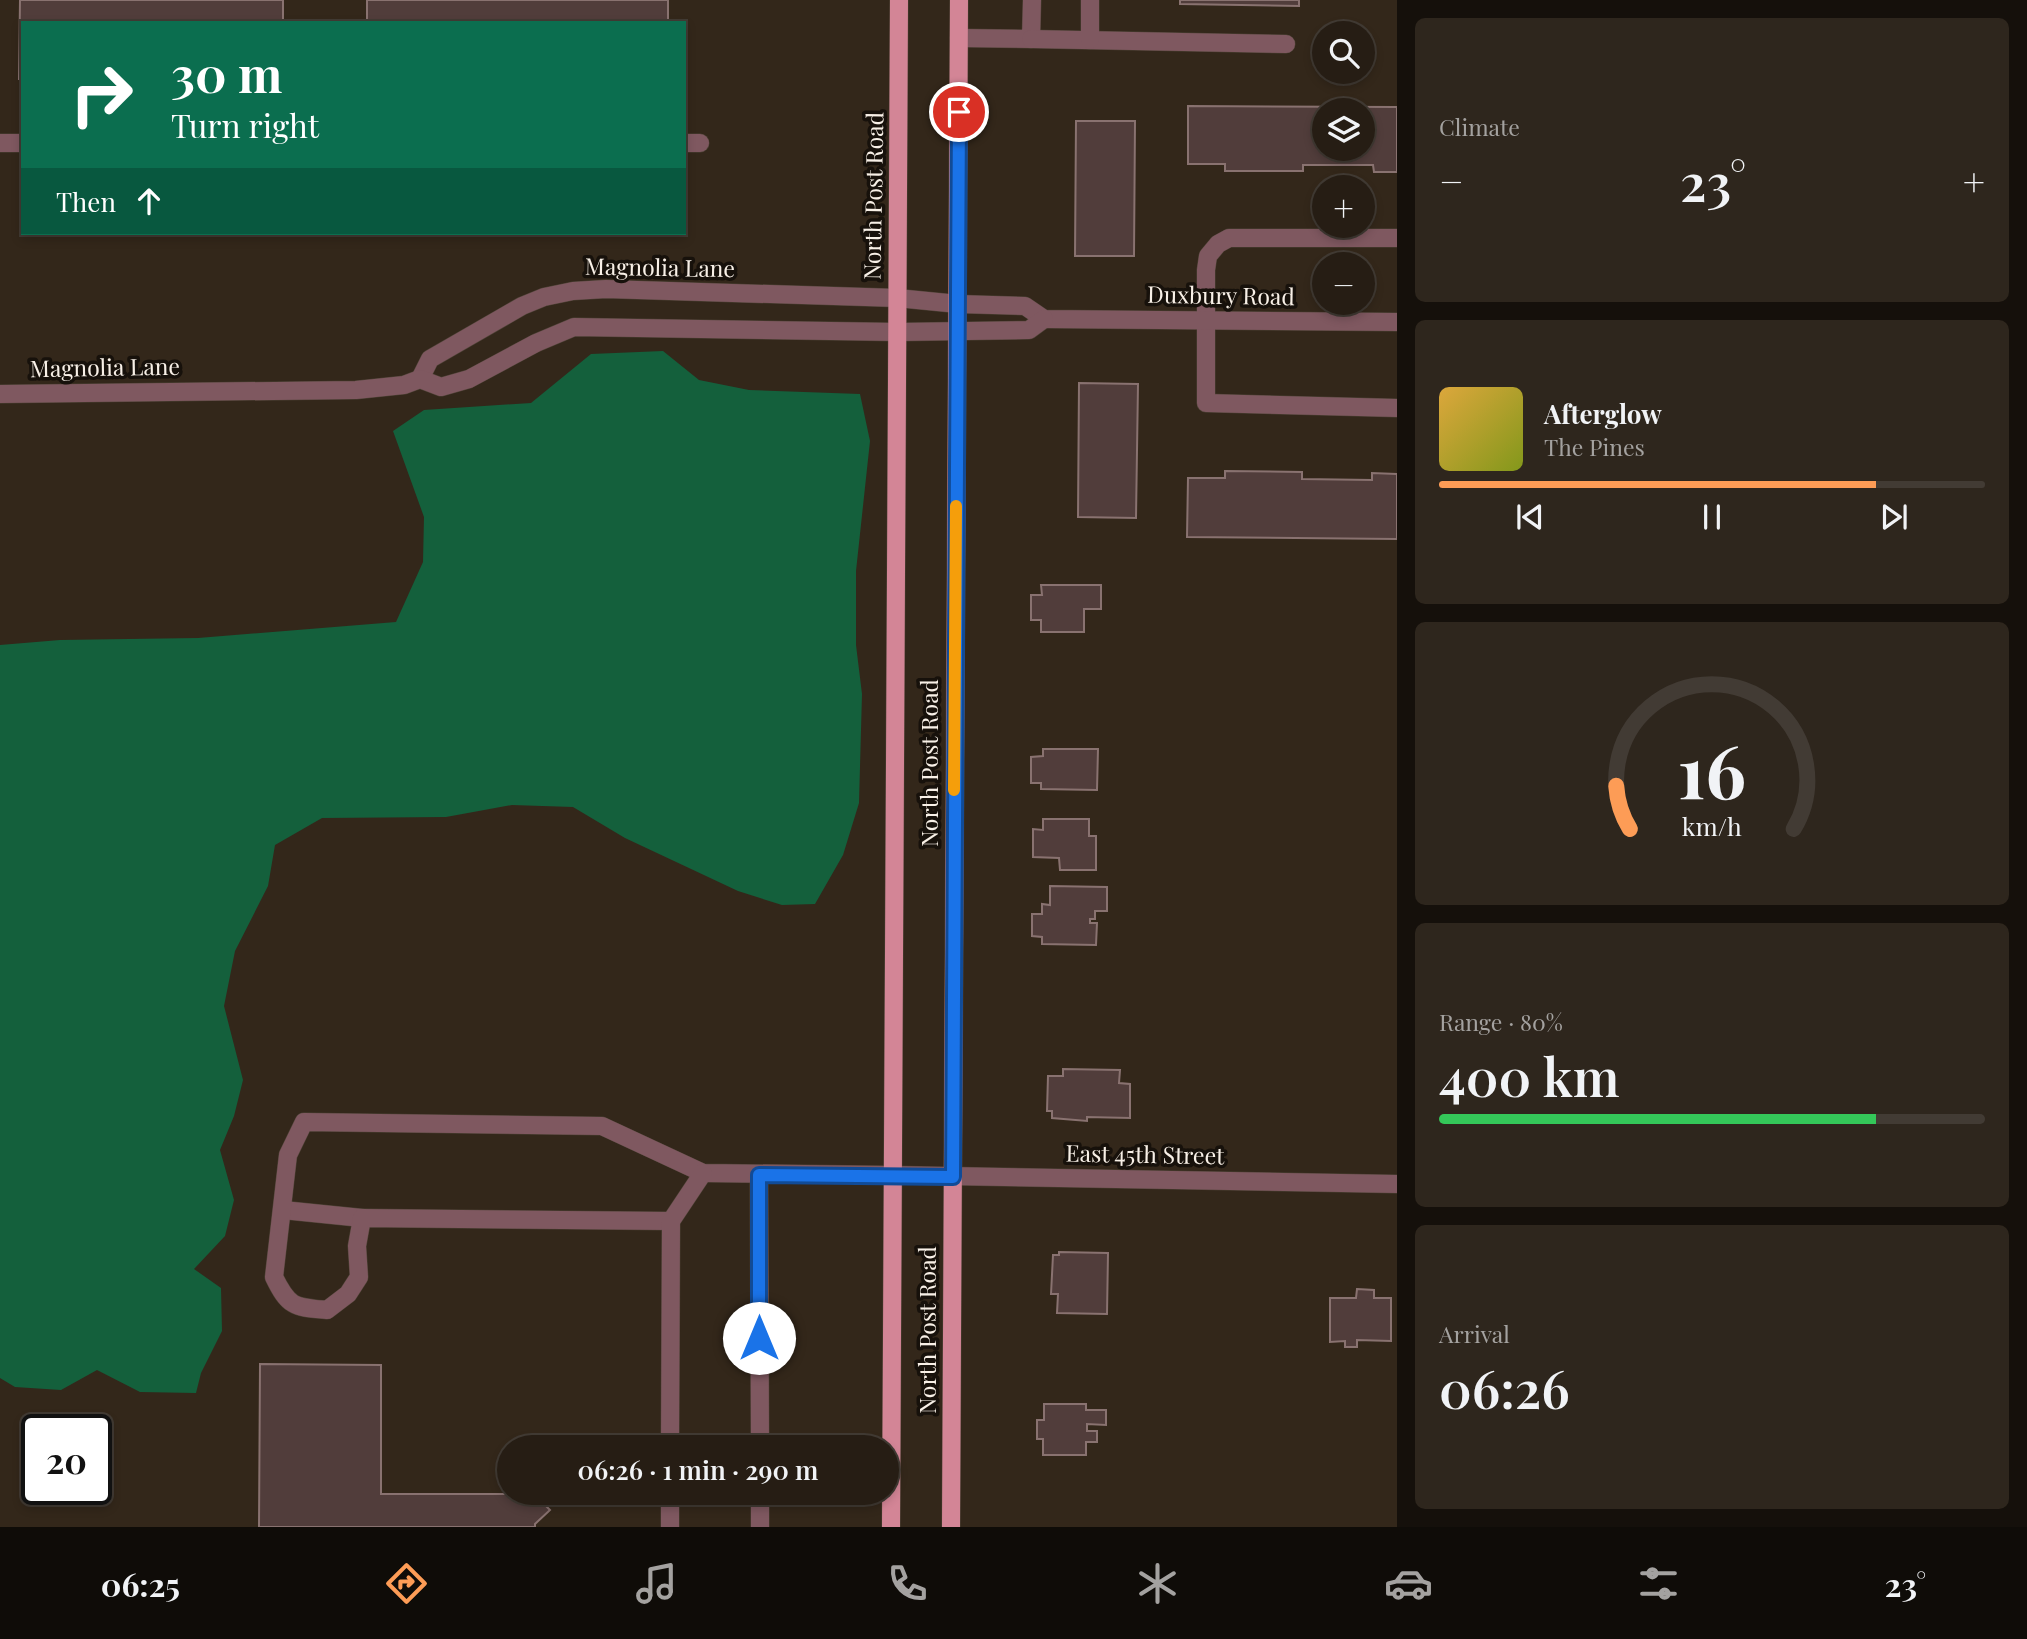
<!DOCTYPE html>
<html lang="en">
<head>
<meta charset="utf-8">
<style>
	body { margin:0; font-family:"Playfair Display",serif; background:#2e261d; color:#f1f3f6; height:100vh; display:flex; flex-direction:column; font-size:26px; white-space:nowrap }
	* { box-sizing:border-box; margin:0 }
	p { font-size:23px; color:#a4a2a0 }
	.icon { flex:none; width:38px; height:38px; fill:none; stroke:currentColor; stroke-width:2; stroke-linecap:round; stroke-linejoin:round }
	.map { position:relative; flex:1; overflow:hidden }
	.panel { display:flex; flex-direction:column; gap:18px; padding:18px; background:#15100b; width:630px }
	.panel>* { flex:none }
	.hud { position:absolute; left:21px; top:21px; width:665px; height:214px; border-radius:0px; box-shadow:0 4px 10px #0003,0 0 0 2px #423b34; background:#0b6e4f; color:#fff; overflow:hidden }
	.fabs { position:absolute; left:1312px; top:21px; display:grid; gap:14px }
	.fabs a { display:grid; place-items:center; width:63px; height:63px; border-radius:50%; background:#261d14; box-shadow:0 4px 10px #0003,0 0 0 2px #423b34; font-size:35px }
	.speed { position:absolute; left:21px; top:1414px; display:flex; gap:14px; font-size:35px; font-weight:700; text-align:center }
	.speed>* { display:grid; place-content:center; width:91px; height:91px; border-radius:50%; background:#261d14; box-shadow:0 4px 10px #0003,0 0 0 2px #423b34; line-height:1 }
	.speed .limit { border:4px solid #111; border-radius:10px; background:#fff; color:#111 }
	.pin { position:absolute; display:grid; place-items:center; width:60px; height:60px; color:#fff; margin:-30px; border:4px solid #fff; border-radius:50%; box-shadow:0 2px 7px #0007 }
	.me { position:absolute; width:77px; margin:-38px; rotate:0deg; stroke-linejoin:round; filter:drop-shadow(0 0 5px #0008) }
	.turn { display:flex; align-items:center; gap:24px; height:147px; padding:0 35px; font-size:32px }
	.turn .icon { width:91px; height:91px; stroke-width:2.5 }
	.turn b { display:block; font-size:49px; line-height:60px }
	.then { display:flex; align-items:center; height:66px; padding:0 35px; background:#0003; gap:14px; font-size:26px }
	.big { font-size:52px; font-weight:600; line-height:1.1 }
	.panel .tile { flex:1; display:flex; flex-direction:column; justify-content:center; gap:10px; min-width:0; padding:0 24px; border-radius:10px; background:#2e261d }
	.panel .dial { align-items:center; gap:0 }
	.dial svg { height:182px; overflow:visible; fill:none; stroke:#423b34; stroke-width:7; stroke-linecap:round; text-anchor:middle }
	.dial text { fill:#f1f3f6; stroke:none }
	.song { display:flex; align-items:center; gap:21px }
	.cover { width:84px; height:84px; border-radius:10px; background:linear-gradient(135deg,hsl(40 70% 55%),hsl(70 70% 35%)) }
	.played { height:7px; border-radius:4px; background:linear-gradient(90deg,#fd9c56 80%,#423b34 80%) }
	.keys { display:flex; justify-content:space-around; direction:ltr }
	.heat { display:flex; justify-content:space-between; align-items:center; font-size:38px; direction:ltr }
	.charge { height:10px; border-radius:5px; background:linear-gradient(90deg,#34c759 80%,#423b34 0) }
	.trip { position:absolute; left:497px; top:1435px; width:402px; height:70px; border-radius:35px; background:#261d14; box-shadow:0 4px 10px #0003,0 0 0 2px #423b34; font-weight:600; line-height:70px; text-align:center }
	.menu { display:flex; height:112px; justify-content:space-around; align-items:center; background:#0f0c08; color:#a4a2a0 }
	.menu .icon { width:49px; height:49px }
	.menu .active { color:#fd9c56 }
	.menu b { font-size:32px; color:#f1f3f6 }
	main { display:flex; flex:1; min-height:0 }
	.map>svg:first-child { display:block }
	.forest { fill:#14603c }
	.building { fill:#513d3b; stroke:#897270; stroke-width:2; fill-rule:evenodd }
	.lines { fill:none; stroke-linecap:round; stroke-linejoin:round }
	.service-casing { stroke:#4f4337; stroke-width:19 }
	.minor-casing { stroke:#4f4337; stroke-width:19 }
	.primary-casing { stroke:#4f4337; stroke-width:19 }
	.service { stroke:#7f5860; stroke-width:18 }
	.minor { stroke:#7f5860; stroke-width:18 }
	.primary { stroke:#d38596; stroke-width:18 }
	.route-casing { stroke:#114b97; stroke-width:18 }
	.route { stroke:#1a73e8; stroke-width:12 }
	.slow { stroke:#f59e0b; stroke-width:12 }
	.labels { text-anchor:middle; stroke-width:7; stroke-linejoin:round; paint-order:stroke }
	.street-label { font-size:23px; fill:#f8f0e7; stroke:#17110b }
</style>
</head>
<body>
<main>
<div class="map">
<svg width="1397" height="1527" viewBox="0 0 1397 1527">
	<rect width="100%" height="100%" fill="#33271a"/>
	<polygon class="forest" points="663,351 699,380 749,390 860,394 870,441 856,571 856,645 862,694 859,803 843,855 815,904 782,905 738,891 625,838 573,807 512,805 446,817 322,818 275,845 268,886 235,951 224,1006 243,1080 234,1116 220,1150 234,1200 225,1236 194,1269 221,1288 222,1331 201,1373 196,1393 140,1392 97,1370 61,1390 15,1387 0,1378 0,645 60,640 198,638 396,622 423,562 424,517 393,431 424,410 531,403 591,354"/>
	<g class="building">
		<polygon points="20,0 283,0 283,23 23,23 23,79 19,79"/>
		<rect x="367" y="0" width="301" height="23"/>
		<polygon points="1180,0 1299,0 1299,6 1180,4"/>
		<path d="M1188 106 1397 107V172H1374L1373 165H1303V171H1225V164H1188ZM1325 110H1363V149H1325Z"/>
		<polygon points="1076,121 1135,121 1134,256 1075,256"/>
		<polygon points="1079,383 1138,384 1136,518 1078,517"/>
		<polygon points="1225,471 1302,472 1302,479 1372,480 1372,473 1397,474 1397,539 1187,537 1188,478 1225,478"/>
		<polygon points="1041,585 1101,585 1101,609 1084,609 1084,632 1041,632 1041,620 1031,620 1031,595 1042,595"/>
		<polygon points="1043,749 1098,749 1097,790 1041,789 1041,783 1031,783 1031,757 1043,756"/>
		<polygon points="1043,819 1089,819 1089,836 1096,836 1096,870 1060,870 1059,858 1033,857 1033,829 1043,830"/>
		<polygon points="1050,886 1107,887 1107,911 1095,911 1095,919 1090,919 1090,923 1097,923 1096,945 1042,944 1042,937 1032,936 1032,914 1042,914 1042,904 1050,905"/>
		<polygon points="1063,1069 1120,1070 1119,1083 1130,1084 1130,1118 1087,1117 1087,1121 1052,1118 1052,1111 1047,1111 1048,1076 1063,1076"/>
		<polygon points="1059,1252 1108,1253 1107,1314 1057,1313 1058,1294 1051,1294 1053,1255 1059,1255"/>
		<polygon points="1357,1289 1374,1290 1374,1298 1391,1298 1391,1341 1357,1340 1357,1347 1345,1347 1345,1341 1330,1342 1330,1298 1356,1298"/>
		<polygon points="260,1364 381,1365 381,1494 534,1494 550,1510 535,1524 535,1527 259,1527"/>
		<polygon points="1044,1404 1086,1404 1086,1410 1106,1410 1106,1425 1087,1424 1087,1431 1097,1431 1097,1442 1086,1442 1086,1455 1043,1455 1043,1439 1037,1439 1037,1420 1044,1420"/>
	</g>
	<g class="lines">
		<g class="service-casing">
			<g id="service">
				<polyline points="959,38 1031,39 1032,0"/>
				<polyline points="1031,39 1286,44"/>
				<polyline points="1090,40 1090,0"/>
				<polyline points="0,143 23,143"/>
				<polyline points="684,143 700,143"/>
				<polyline points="1397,238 1229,238 1218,244 1208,256 1206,270 1206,403 1397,408"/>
				<polyline points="420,379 430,359 522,306 544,297 573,291 606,289 897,298 958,304 1025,306 1044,319 1397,322"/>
				<polyline points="0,394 356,390 404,385 420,379 441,387 469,379 536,343 574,327 898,332 1029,330 1044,319"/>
				<polyline points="759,1175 760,1447"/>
				<polyline points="283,1210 362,1218"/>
				<path d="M671 1221 362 1218 357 1246 359 1277 348 1294 327 1310C295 1307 289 1308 274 1277L288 1155 304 1122 602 1126 703 1173 892 1175"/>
				<polyline points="670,1447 671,1221 703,1173"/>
				<polyline points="760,1493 760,1527"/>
				<polyline points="670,1527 670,1493"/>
			</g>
		</g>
		<g class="minor-casing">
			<polyline id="minor" points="892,1175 1397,1184"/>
		</g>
		<g class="primary-casing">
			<g id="primary">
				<polyline points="891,1527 899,0"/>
				<polyline points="951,1527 959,0"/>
			</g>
		</g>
		<use href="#service" class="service"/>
		<use href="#minor" class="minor"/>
		<use href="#primary" class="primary"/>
	</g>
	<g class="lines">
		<g class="route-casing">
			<polyline id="route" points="759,1338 759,1175 953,1177 959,112"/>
		</g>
		<use href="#route" class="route"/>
		<polyline class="slow" points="954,790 956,506"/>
	</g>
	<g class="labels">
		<g class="street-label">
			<text transform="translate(874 196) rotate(-89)" y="8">North Post Road</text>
			<text transform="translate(660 268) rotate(1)" y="8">Magnolia Lane</text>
			<text transform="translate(1221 296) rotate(1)" y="8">Duxbury Road</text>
			<text transform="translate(105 368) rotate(-1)" y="8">Magnolia Lane</text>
			<text transform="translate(930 763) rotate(-90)" y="8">North Post Road</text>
			<text transform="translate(1145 1155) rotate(1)" y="8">East 45th Street</text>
			<text transform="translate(928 1330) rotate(-90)" y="8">North Post Road</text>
		</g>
	</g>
</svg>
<div class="fabs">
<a><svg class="icon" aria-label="search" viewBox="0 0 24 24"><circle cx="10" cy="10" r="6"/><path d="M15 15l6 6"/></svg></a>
<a><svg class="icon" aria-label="layers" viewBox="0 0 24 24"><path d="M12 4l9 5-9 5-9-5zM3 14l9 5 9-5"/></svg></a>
<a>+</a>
<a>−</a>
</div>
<div class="speed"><div class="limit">20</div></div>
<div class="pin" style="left:959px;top:112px;background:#d93025"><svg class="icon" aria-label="arrive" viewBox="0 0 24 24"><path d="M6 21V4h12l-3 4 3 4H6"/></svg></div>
<svg class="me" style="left:759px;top:1338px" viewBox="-20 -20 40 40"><circle r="19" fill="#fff"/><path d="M0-13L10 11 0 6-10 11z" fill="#1a73e8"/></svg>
<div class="trip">06:26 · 1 min · 290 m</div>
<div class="hud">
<div class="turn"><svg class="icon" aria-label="right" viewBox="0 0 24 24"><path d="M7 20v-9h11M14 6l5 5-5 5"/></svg><div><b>30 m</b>Turn right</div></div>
<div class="then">Then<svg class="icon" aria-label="ahead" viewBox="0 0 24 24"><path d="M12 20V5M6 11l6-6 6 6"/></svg></div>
</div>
</div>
<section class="panel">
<div class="tile"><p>Climate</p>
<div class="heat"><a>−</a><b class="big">23°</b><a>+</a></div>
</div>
<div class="tile">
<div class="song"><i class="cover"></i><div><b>Afterglow</b><p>The Pines</p></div></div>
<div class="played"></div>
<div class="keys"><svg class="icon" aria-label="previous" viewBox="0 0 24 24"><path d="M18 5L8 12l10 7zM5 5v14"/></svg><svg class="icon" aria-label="pause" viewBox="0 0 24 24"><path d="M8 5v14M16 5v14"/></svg><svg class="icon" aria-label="next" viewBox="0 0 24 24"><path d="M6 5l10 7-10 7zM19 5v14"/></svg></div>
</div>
<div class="tile dial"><svg viewBox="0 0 100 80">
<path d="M14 69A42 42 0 1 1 86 69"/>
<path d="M14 69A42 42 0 0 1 8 50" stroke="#fd9c56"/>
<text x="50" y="56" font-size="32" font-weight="700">16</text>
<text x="50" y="72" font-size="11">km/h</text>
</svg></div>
<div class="tile"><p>Range · 80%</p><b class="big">400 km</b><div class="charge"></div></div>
<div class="tile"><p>Arrival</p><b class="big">06:26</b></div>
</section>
</main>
<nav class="menu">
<b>06:25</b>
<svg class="icon active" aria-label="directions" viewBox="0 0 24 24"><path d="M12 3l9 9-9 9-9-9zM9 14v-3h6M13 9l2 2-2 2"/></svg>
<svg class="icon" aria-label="music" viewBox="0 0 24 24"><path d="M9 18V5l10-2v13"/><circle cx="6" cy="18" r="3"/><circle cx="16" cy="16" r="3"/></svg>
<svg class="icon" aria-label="phone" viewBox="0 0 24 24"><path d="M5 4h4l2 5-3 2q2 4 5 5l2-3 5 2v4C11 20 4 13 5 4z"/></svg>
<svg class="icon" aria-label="climate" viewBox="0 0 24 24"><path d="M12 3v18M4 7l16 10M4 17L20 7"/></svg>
<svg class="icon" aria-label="car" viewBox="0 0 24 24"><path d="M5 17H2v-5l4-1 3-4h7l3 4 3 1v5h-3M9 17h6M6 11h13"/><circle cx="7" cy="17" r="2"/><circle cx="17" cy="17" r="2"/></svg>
<svg class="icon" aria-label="filters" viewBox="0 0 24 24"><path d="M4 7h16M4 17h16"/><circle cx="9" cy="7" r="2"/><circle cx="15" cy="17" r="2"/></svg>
<b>23°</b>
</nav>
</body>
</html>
